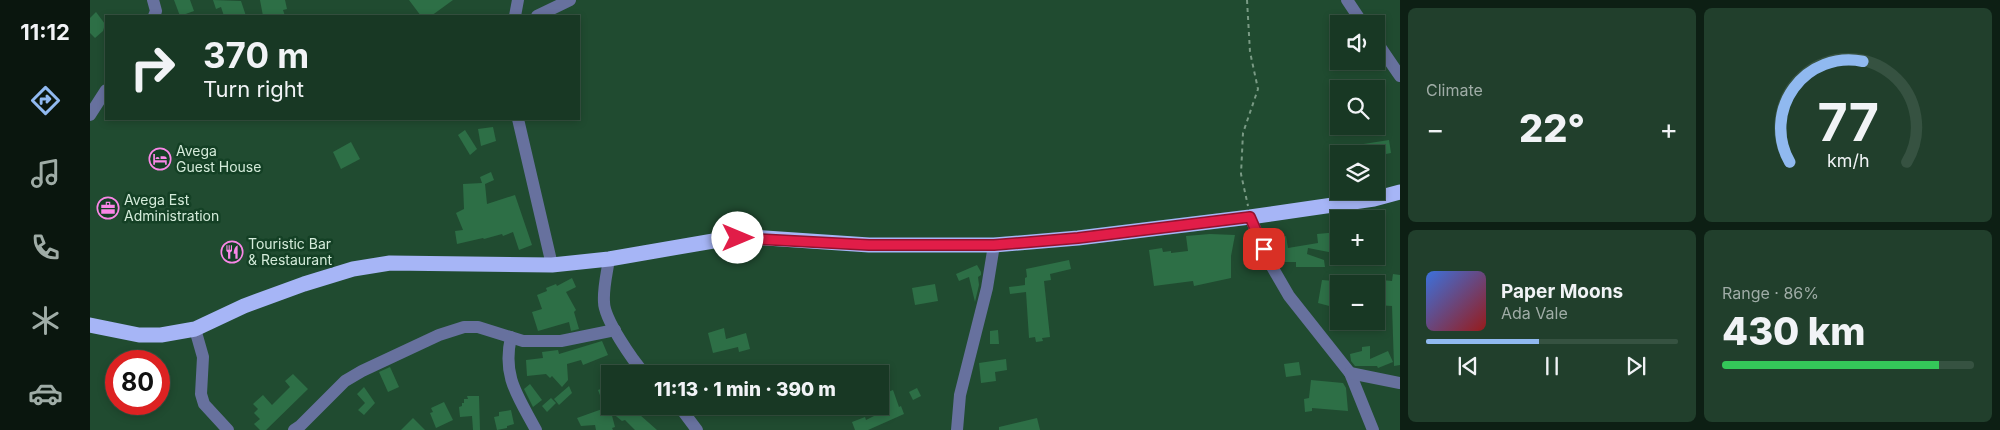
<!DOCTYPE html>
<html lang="en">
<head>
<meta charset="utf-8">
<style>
	body { margin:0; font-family:Inter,sans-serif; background:#213f2c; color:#f1f3f6; height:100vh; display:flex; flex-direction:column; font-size:19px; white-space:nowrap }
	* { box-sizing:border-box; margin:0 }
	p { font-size:16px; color:#9faca6 }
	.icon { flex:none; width:28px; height:28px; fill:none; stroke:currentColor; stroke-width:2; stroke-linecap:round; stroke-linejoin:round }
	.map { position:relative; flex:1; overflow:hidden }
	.drawer { display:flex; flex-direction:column; gap:8px; padding:8px; background:#0d1f14; width:600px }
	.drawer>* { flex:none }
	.top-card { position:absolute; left:15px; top:15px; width:475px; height:105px; border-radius:0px; box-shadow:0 2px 8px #0003,0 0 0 1px #365241; background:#183824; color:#f1f3f6; overflow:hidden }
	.tools { position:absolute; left:1240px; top:15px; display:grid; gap:10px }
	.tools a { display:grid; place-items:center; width:55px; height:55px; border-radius:0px; background:#183824; box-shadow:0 2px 8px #0003,0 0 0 1px #365241; font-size:25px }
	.speed { position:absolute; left:15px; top:350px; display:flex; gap:10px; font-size:25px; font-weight:700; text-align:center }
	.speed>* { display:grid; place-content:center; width:65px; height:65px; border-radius:50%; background:#183824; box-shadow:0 2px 8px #0003,0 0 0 1px #365241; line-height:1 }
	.speed .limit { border:8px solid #d22; background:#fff; color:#111 }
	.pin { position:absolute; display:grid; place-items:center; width:42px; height:42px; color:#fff; margin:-21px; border-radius:10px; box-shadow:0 2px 8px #0006 }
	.me { position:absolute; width:55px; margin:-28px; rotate:90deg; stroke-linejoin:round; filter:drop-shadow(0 0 4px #0008) }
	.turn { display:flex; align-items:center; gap:18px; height:105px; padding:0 15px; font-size:22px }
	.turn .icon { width:65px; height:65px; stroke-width:2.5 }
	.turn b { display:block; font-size:35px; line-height:42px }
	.big { font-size:38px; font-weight:800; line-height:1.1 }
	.drawer .card { flex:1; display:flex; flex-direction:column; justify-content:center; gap:8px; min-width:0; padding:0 18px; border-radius:8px; background:#213f2c }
	.drawer .dial { align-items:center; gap:0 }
	.dial svg { height:130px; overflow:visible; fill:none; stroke:#365241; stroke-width:7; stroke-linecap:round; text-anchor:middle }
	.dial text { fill:#f1f3f6; stroke:none }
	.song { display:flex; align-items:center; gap:15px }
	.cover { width:60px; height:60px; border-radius:8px; background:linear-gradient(135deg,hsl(220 70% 55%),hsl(0 70% 35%)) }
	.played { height:5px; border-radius:2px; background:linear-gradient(90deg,#90b9f0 45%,#365241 45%) }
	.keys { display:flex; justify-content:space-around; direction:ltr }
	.heat { display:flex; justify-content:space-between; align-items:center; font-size:28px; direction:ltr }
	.charge { height:8px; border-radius:4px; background:linear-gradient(90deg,#34c759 86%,#365241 0) }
	.drawer .tiles { flex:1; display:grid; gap:8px; grid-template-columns:repeat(2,1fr) }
	.trip { position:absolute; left:511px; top:365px; width:288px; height:50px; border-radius:0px; background:#183824; box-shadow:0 2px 8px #0003,0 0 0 1px #365241; font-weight:800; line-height:50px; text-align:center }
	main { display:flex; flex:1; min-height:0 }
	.tabs { display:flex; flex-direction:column; width:90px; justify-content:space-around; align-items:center; background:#0a160e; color:#9faca6 }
	.tabs .icon { width:35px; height:35px }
	.tabs .active { color:#90b9f0 }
	.tabs b { font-size:22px; color:#f1f3f6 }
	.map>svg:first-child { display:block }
	.building { fill:#2d6f46 }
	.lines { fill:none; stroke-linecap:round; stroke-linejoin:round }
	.path { stroke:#799a84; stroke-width:2; stroke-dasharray:4 4; stroke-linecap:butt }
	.minor { stroke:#67719e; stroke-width:12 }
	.highway { stroke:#a6b5f6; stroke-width:15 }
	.route-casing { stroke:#92132f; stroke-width:12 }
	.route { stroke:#e11d48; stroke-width:9 }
	.labels { text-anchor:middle; stroke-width:5; stroke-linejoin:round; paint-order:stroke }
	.poi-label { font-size:14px; fill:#d4ebda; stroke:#144025; text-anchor:start }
</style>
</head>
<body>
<main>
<nav class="tabs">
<b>11:12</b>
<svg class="icon active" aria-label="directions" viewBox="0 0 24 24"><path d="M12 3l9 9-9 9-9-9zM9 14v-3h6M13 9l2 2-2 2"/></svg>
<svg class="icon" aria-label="music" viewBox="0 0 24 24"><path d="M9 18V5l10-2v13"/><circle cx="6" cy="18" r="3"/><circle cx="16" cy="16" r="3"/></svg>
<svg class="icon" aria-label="phone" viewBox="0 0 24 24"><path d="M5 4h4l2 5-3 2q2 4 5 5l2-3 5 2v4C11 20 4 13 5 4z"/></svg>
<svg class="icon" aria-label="climate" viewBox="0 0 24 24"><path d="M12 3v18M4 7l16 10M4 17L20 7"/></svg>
<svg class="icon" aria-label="car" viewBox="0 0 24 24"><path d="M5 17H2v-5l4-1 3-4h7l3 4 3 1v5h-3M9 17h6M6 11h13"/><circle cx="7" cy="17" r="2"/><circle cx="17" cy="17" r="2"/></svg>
</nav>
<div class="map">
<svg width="1310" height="430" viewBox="0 0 1310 430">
	<rect width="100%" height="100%" fill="#204b30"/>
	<g class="building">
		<polygon points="84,0 100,0 104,11 90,16"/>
		<polygon points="123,0 151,1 156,16 134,16 131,7 126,9"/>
		<polygon points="170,0 195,0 197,9 193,10 195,16 173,16"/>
		<polygon points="319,0 363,0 341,16 331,16"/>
		<polygon points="6,12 15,24 13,31 5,38 0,33 0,18"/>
		<polygon points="403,127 406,141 391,146 388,129"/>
		<polygon points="375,130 387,149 380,155 368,135"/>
		<polygon points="1299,140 1301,153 1286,156 1286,154 1268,154 1267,145"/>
		<polygon points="261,142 270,159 251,169 243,152"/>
		<polygon points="401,172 404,180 395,184 397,204 425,195 442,245 429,250 423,232 413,236 412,234 394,239 393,238 367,244 365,231 373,230 366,213 374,209 373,184 392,183 390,177"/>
		<polygon points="1249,232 1249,254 1218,248 1217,254 1234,260 1235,267 1206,267 1206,262 1189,262 1183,250 1189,249 1187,238 1196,236 1198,248 1228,243 1227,234"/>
		<polygon points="1120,234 1145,235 1141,256 1141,278 1104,286 1103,281 1064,286 1059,250 1072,248 1073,252 1081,251 1081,253 1098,251 1096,236"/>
		<polygon points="979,260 981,269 960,274 961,280 954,281 960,337 952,338 953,341 946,342 945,337 939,338 936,292 920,294 919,287 935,285 935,278 937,277 936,269"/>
		<polygon points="887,265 891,272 891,275 888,277 889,285 885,302 879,277 869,281 866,274"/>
		<polygon points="1303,274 1310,275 1310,365 1304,366 1302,306 1286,305 1286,281 1291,282 1292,280 1302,281"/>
		<polygon points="482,278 486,287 476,292 486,310 484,312 489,329 481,331 479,322 448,331 442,312 452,309 447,295 457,291 456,288 466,284 467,286"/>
		<polygon points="1232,280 1244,281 1241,299 1245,300 1243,307 1228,303"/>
		<polygon points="845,284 848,301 825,305 822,288"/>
		<polygon points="634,328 636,339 656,333 660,349 649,352 648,347 623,353 618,333"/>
		<polygon points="908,330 909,344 900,344 900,331"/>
		<polygon points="512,341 518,355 493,365 491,360 477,364 478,380 472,387 462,376 460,378 456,374 437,376 436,360 453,358 452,352 468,350 469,354"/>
		<polygon points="1280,346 1280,359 1298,351 1303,362 1288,368 1287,366 1265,366 1261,361 1260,354 1272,351 1272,347"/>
		<polygon points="916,359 917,370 905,372 906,381 891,383 889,363"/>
		<polygon points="1209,362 1211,375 1196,377 1194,364"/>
		<polygon points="300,367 309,387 298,392 289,372"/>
		<polygon points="203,374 218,389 176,430 170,430 164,424 170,419 164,413 168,409 163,404 173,395 182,405 200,387 195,381"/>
		<polygon points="1221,380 1253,383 1256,388 1258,411 1222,408 1222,411 1215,412 1214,399 1219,398"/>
		<polygon points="440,384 452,400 443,407 434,389"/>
		<polygon points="479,386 482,393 469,405 464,399"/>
		<polygon points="274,387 285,403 274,415 268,410 275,403 267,394"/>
		<polygon points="516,387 520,398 520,406 562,406 550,415 567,430 545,430 535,420 532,421 521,412 525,427 522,428 523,430 506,430 505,425 491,426 487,418 515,408 508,390"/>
		<polygon points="827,388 831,396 823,400 819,392"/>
		<polygon points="803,390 809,407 811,406 814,414 778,430 765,430 762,422 775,417 776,420 790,413 790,395"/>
		<polygon points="377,396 389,396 390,430 383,430 382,416 370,417 369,407 372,406 372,403 374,403 374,399 378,399"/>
		<polygon points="461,398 466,403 457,412 452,406"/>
		<polygon points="354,402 363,420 346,428 340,413 343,412 341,408"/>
		<polygon points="421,410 424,424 417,426 417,428 407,430 404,417 409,416 409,412"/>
		<polygon points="323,418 335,430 311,430"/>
		<polygon points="947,418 950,430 909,430 909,427"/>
	</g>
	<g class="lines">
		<polyline class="path" points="1157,0 1160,52 1168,89 1153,133 1151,174 1158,206"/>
		<g class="minor">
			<polyline points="63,0 66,11 64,16"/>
			<polyline points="1257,0 1273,24"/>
			<polyline points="425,16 428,0"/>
			<polyline points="447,16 480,0"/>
			<polyline points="1286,41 1310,76"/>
			<polyline points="0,115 16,90"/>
			<polyline points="428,119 462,265"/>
			<polyline points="1160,217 1181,265 1199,296 1260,373 1283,430"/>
			<path d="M519 259C517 273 513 288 514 302 514 319 543 361 555 374"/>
			<polyline points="105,329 113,357 111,394 114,404 138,430"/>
			<path d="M421 337C412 377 428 396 446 430"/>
			<polyline points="1260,373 1310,383"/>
			<polyline points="589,406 607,430"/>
			<polyline points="204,430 210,426 255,381 272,371 349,335 374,327 388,327 433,341 471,341 525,330"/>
			<polyline points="867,430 870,395 897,288 904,245"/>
		</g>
		<polyline class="highway" points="0,325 49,335 71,335 105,329 154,306 214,284 263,269 300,263 462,265 519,259 635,239 662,237 779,245 904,245 988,238 1160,217 1284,199 1310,192"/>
	</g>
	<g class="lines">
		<g class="route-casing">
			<polyline id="route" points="648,238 779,245 904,245 988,238 1160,217 1174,249"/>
		</g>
		<use href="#route" class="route"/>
	</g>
	<defs>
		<g id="hotel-ring" transform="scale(1.125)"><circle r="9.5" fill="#144025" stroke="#fa87e7" stroke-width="1.5"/><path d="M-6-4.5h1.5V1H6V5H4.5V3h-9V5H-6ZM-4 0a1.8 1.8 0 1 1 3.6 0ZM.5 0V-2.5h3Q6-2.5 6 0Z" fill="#fa87e7"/></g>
		<g id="office-ring" transform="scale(1.125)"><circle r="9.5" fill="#144025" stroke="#fa87e7" stroke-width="1.5"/><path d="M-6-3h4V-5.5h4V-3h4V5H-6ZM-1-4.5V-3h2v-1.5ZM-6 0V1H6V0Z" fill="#fa87e7"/></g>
		<g id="restaurant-ring" transform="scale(1.125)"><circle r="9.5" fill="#144025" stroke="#fa87e7" stroke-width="1.5"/><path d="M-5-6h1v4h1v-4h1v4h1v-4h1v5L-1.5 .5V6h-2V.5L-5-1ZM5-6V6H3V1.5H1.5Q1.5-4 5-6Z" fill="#fa87e7"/></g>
	</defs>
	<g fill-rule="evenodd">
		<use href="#hotel-ring" x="70" y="159"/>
		<use href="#office-ring" x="18" y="208"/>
		<use href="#restaurant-ring" x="142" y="252"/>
	</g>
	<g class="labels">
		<g class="poi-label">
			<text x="86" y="156">Avega<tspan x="86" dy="16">Guest House</tspan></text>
			<text x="34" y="205">Avega Est<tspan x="34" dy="16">Administration</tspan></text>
			<text x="158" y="249">Touristic Bar<tspan x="158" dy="16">&amp; Restaurant</tspan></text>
		</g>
	</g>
</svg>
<div class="tools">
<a><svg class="icon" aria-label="sound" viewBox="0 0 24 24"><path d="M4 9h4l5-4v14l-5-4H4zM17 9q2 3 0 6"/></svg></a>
<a><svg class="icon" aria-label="search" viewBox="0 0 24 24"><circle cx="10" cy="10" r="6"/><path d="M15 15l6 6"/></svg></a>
<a><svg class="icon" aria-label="layers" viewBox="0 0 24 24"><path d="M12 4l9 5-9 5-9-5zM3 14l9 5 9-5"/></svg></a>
<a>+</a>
<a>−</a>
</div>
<div class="speed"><div class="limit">80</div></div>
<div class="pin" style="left:1174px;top:249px;background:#d93025"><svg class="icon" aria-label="arrive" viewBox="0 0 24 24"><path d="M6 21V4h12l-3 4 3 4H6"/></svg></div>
<svg class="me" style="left:648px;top:238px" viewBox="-20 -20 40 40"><circle r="19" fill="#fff"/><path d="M0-13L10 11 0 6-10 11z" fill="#e11d48"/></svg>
<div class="trip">11:13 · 1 min · 390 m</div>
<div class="top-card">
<div class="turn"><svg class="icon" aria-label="right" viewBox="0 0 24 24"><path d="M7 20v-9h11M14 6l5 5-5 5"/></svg><div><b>370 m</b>Turn right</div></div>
</div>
</div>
<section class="drawer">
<div class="tiles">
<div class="card"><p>Climate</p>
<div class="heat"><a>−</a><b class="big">22°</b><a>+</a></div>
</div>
<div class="card dial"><svg viewBox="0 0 100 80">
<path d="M14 69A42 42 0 1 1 86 69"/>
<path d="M14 69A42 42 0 0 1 59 7" stroke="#90b9f0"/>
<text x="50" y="56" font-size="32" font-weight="700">77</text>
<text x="50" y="72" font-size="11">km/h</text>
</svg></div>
<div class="card">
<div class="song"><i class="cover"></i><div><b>Paper Moons</b><p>Ada Vale</p></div></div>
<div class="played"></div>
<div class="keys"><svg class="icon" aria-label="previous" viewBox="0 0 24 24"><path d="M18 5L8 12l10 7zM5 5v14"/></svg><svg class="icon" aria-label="pause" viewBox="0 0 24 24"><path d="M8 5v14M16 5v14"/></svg><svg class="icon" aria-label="next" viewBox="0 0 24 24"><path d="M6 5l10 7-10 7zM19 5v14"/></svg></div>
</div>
<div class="card"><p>Range · 86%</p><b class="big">430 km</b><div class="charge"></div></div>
</div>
</section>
</main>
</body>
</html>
